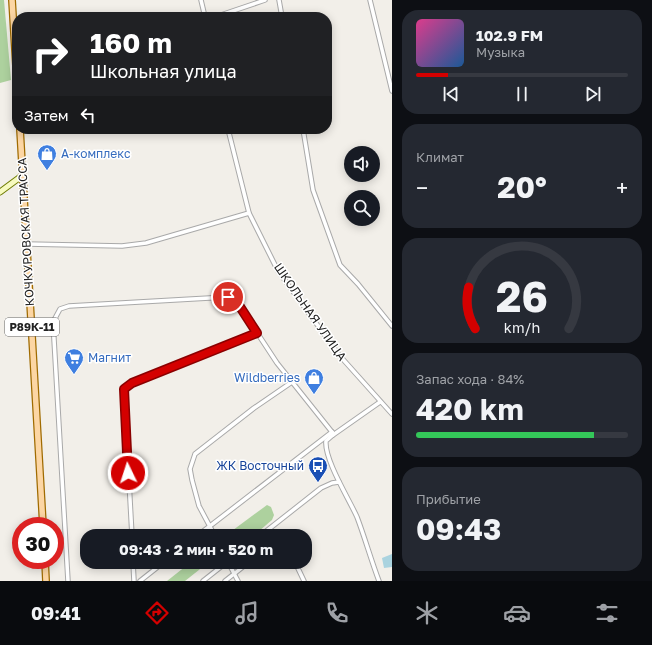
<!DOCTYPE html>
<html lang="ru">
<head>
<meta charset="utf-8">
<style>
	body { margin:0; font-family:"Golos Text",sans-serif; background:#242831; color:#f1f3f6; height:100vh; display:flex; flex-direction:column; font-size:15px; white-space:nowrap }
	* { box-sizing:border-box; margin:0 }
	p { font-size:13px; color:#9ea1a6 }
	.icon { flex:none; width:22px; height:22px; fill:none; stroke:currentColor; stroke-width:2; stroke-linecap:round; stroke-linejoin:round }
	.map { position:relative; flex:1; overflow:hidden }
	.side { display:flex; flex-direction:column; gap:10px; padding:10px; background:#0d0f14; width:260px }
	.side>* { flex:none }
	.banner { position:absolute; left:12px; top:12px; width:320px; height:122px; border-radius:16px; box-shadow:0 2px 10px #0003; background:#202124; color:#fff; overflow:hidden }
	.tools { position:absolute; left:344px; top:146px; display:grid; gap:8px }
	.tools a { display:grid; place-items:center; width:36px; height:36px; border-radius:50%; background:#171b24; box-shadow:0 2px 10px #0003; font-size:20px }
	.speed { position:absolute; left:12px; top:517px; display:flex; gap:8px; font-size:20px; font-weight:700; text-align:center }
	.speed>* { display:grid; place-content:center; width:52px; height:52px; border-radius:50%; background:#171b24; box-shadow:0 2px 10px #0003; line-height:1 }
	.speed .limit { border:6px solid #d22; background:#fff; color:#111 }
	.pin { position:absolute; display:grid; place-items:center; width:34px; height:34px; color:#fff; margin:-17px; border:2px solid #fff; border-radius:50%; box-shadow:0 1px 4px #0007 }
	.me { position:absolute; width:44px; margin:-22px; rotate:356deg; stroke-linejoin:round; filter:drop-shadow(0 0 3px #0008) }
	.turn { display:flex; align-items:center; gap:14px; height:84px; padding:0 12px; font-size:18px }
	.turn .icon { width:52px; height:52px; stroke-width:2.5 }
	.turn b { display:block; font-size:28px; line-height:34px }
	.then { display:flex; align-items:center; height:38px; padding:0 12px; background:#0003; gap:8px; font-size:15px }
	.big { font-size:30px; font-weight:700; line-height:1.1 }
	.side .tile { flex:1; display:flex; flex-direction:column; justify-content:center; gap:6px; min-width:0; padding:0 14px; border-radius:16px; background:#242831 }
	.side .dial { align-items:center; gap:0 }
	.dial svg { height:104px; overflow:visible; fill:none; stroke:#363941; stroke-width:7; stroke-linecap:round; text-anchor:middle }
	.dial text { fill:#f1f3f6; stroke:none }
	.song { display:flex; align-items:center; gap:12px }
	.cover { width:48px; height:48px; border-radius:6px; background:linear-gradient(135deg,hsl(330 70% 55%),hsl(210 70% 35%)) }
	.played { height:4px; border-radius:2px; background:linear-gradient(90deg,#d40000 15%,#363941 15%) }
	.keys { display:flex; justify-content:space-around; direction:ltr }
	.heat { display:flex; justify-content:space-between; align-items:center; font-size:22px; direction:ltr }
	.charge { height:6px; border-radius:3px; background:linear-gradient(90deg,#34c759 84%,#363941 0) }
	.trip { position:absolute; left:80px; top:529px; width:232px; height:40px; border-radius:16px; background:#171b24; box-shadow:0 2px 10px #0003; font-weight:700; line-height:40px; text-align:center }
	.tab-bar { display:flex; height:64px; justify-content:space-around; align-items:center; background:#090b0e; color:#9ea1a6 }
	.tab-bar .icon { width:28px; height:28px }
	.tab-bar .current { color:#d40000 }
	.tab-bar b { font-size:18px; color:#f1f3f6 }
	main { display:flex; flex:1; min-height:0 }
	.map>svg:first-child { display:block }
	.forest { fill:#add19e }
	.water { fill:#aad3df }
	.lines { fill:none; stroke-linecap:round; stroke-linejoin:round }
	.street-casing { stroke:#a9a9a9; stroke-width:5.5 }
	.secondary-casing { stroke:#707d05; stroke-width:7 }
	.primary-casing { stroke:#a06b00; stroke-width:8 }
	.street { stroke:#fff; stroke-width:3.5 }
	.secondary { stroke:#f7fabf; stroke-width:5 }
	.primary { stroke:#fcd6a4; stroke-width:5.5 }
	.route-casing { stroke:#8a0000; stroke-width:10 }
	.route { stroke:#d40000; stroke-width:7 }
	.labels { text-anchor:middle; stroke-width:3; stroke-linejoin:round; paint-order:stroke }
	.shield { fill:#fff; stroke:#646464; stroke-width:1 }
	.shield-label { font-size:11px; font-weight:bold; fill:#222 }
	.shop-label { font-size:12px; fill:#366cbe; stroke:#fff; text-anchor:start }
	.street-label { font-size:12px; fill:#222; stroke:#fff }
	.transit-label { font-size:12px; fill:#164399; stroke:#fff; text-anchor:end }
</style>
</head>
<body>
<main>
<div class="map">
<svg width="392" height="581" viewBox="0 0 392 581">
	<rect width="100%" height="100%" fill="#f2efe9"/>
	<g class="forest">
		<polygon points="0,0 4,0 11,80 0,83"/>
		<polygon points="267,505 271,507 274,515 272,520 253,536 225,536"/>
		<polygon points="191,562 209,562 185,581 167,581"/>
	</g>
	<polygon class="water" points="392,554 392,567 384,568 382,558"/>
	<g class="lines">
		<g class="street-casing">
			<g id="street">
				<polyline points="201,0 205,17"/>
				<polyline points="279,0 282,17"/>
				<polyline points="370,0 392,91"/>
				<polyline points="215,17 265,0"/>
				<polyline points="228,129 249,213 278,271 340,356 392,414"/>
				<polyline points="303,129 313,190 340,265 358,284 392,326"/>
				<polyline points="27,244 122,246 146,243 249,213"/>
				<path d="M332 432 333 435 326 441C324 459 349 499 357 517 365 538 371 560 379 581"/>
				<polyline points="333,435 380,402"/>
				<polyline points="132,536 124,389 132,383 257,333"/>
				<polyline points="197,536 332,432"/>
				<polyline points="215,536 199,506 192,480 190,469 195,454 254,408 292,382"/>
				<polyline points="260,536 321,488 332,483 339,482"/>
				<polyline points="133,562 134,581"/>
				<polyline points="228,562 238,581"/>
				<polyline points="295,562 304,581"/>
				<polyline points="68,581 53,322 60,309 69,306 227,297 235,299 277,363 332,432"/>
				<polyline points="140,581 164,562"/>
				<polyline points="203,581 227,562"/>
				<polyline points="225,581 249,562"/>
			</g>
		</g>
		<g class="secondary-casing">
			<polyline id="secondary" points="0,192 23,175"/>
		</g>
		<g class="primary-casing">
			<g id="primary">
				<polyline points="12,0 17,82"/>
				<polyline points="20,129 43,526"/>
				<polyline points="45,560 46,581"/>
			</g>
		</g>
		<use href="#street" class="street"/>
		<use href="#secondary" class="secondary"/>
		<use href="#primary" class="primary"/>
	</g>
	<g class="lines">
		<g class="route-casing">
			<polyline id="route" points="128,473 124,389 132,383 257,333 235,299 228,297"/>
		</g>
		<use href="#route" class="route"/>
	</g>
	<defs>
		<g id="shop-pin" transform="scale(1)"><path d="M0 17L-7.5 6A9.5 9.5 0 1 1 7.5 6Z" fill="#3f7fe0" stroke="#fff"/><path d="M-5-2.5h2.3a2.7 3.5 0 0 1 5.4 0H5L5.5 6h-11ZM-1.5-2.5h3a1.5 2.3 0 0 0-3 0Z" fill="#fff"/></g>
		<g id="supermarket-pin" transform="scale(1)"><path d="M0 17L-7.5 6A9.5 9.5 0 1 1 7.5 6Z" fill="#3f7fe0" stroke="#fff"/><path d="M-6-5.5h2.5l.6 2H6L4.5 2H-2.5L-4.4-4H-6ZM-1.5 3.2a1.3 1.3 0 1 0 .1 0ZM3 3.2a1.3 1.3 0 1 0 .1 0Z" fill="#fff"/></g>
		<g id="bus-pin" transform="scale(1)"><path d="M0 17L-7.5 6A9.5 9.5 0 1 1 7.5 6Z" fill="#1a4fb4" stroke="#fff"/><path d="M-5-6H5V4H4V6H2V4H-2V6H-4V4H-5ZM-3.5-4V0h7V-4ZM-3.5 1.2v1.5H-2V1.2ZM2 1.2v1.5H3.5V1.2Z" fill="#fff"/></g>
	</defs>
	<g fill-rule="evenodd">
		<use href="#shop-pin" x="47" y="154"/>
		<use href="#supermarket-pin" x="74" y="358"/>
		<use href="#shop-pin" x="314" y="378"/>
		<use href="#bus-pin" x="318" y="466"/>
	</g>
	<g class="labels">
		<rect class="shield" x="5" y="318" width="54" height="18" rx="3"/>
		<g class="shield-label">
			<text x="32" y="331">Р89К-11</text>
		</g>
		<g class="shop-label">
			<text x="61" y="158">А-комплекс</text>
			<text x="88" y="362">Магнит</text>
			<text x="300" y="382" text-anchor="end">Wildberries</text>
		</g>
		<g class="street-label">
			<text transform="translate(26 232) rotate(-93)" y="4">КОЧКУРОВСКАЯ ТРАССА</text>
			<text transform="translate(310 312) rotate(55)" y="4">ШКОЛЬНАЯ УЛИЦА</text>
		</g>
		<g class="transit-label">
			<text x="304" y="470">ЖК Восточный</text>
		</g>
	</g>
</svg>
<div class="tools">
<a><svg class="icon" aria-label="sound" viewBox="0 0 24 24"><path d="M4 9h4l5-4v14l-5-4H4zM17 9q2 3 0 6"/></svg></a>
<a><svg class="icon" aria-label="search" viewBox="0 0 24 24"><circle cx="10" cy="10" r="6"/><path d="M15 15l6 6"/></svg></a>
</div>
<div class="speed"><div class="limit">30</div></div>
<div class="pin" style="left:228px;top:297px;background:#d93025"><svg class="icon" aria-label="arrive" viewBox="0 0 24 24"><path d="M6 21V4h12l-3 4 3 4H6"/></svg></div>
<svg class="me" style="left:128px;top:473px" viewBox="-20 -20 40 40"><circle r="17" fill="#d40000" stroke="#fff" stroke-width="3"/><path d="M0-11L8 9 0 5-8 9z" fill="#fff"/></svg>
<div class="trip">09:43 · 2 мин · 520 m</div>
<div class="banner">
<div class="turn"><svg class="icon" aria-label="right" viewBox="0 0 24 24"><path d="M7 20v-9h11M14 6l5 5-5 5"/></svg><div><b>160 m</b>Школьная улица</div></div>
<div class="then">Затем<svg class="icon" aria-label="left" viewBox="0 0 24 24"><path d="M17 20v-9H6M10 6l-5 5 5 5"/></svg></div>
</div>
</div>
<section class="side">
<div class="tile">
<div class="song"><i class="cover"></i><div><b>102.9 FM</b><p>Музыка</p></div></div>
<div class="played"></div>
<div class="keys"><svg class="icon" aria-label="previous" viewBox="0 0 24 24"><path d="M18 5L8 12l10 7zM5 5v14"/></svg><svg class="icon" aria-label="pause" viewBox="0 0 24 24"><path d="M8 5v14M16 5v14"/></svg><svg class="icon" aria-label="next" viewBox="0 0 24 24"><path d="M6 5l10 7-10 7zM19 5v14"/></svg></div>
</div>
<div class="tile"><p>Климат</p>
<div class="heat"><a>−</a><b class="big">20°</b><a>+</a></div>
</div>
<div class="tile dial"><svg viewBox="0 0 100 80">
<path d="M14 69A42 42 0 1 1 86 69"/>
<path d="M14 69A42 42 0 0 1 9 37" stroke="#d40000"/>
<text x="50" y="56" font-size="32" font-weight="700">26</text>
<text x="50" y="72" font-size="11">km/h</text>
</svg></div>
<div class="tile"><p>Запас хода · 84%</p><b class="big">420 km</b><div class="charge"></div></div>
<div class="tile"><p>Прибытие</p><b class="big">09:43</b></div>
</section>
</main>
<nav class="tab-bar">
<b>09:41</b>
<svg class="icon current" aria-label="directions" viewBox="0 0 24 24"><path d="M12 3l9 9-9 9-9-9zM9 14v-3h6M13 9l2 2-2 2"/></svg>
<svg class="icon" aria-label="music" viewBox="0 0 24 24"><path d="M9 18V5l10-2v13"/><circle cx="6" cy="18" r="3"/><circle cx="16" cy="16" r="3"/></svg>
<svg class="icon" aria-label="phone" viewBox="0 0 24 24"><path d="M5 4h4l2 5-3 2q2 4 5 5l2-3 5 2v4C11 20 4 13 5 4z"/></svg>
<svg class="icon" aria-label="climate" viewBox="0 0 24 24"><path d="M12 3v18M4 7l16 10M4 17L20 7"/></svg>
<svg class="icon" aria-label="car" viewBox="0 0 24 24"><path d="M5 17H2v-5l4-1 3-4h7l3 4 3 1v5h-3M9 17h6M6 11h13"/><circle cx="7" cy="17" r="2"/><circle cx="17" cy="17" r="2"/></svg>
<svg class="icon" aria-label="filters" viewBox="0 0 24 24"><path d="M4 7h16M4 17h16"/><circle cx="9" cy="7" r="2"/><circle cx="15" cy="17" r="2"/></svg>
</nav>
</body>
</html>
